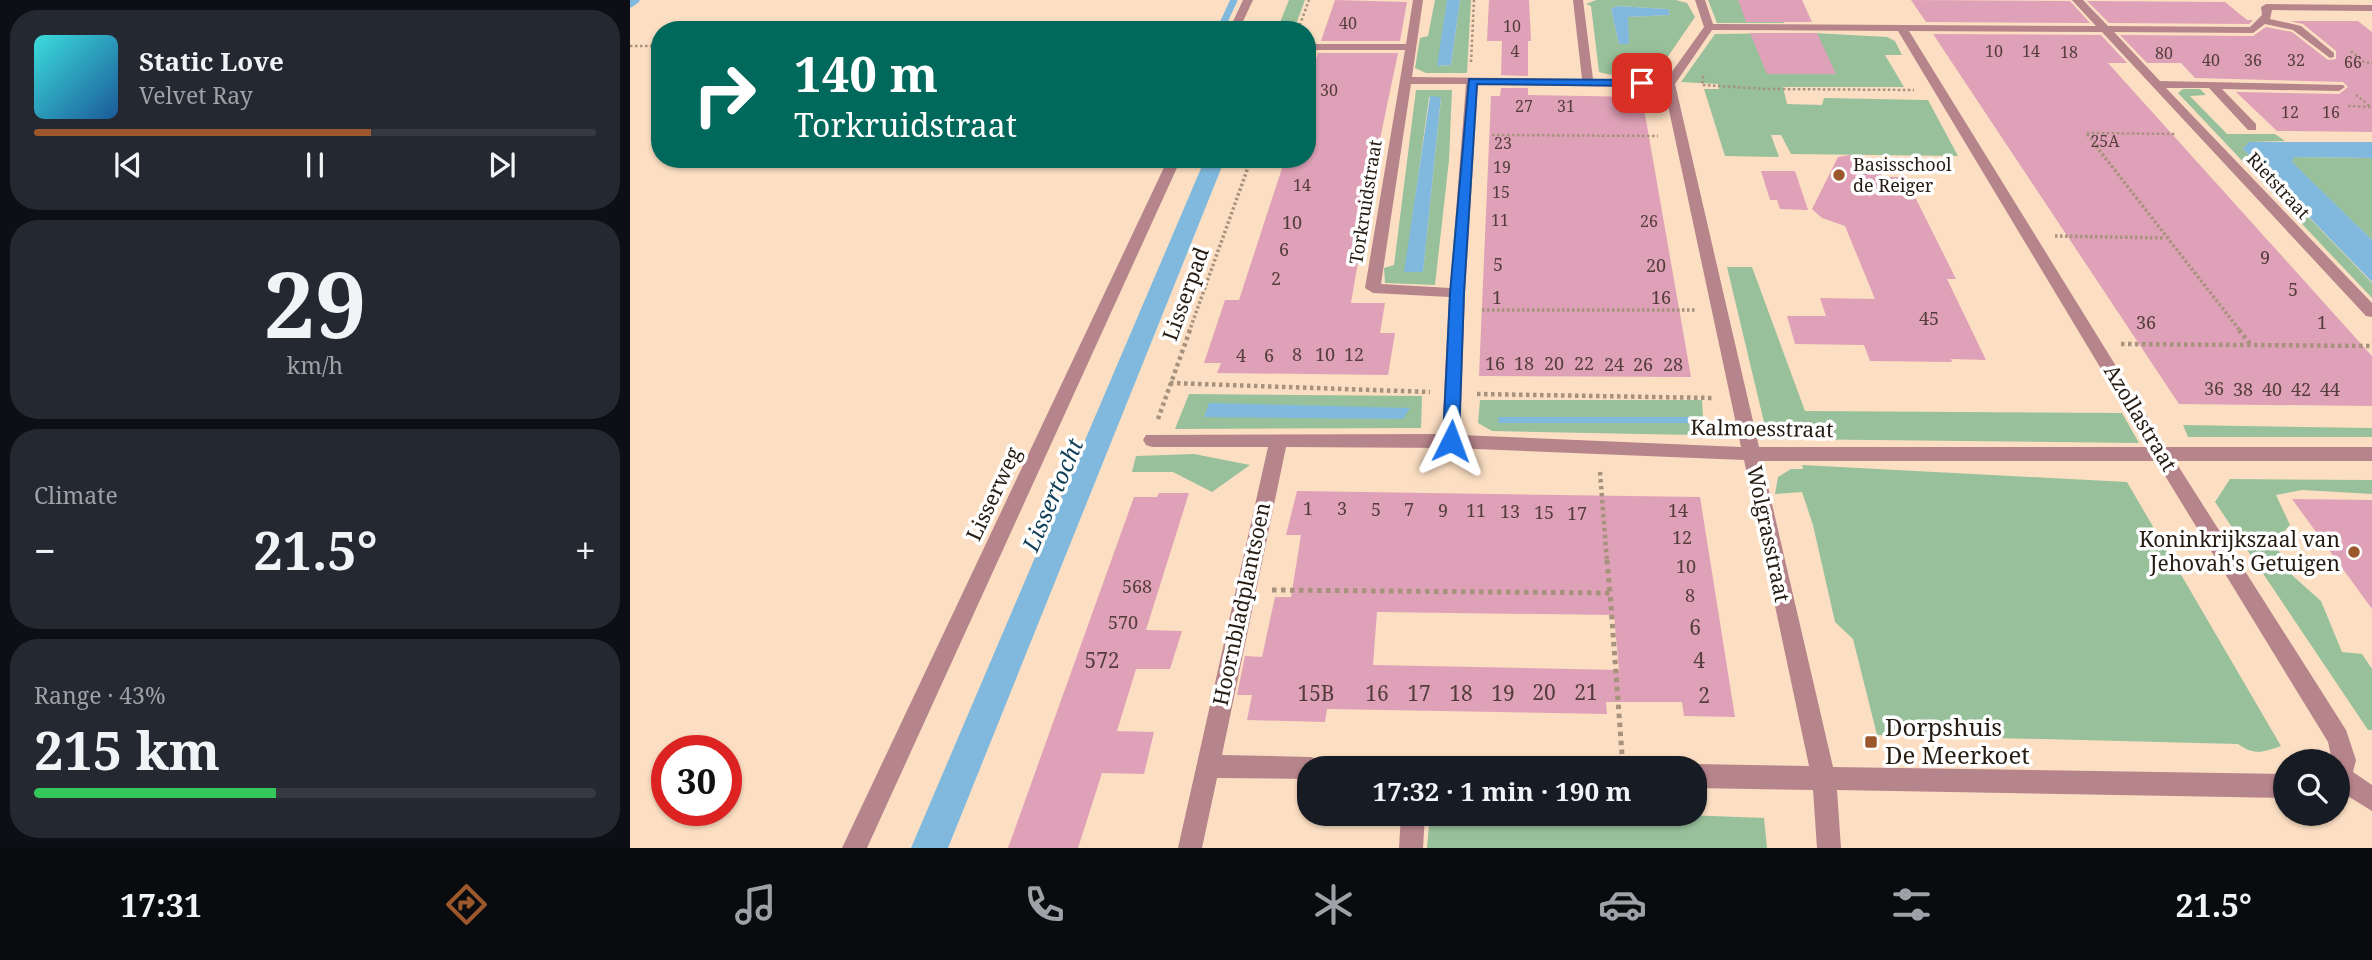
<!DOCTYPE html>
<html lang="en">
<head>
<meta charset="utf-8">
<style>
	body { margin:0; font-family:"Noto Serif",serif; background:#242831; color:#f1f3f6; height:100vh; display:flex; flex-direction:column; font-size:26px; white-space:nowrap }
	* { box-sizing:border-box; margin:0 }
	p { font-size:23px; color:#9ea1a6 }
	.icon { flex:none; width:38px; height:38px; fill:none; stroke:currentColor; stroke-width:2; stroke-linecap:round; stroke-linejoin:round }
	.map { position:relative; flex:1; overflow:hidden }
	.details { display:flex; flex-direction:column; gap:10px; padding:10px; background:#0d0f14; width:630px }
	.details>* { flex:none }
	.hud { position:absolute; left:21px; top:21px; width:665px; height:147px; border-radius:28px; box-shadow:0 2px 5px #0004; background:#00695c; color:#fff; overflow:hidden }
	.tools { position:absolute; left:1643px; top:749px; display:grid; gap:14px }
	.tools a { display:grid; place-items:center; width:77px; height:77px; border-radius:50%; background:#171b24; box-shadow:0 2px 5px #0004; font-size:35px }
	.speed { position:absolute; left:21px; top:735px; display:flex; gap:14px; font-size:35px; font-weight:700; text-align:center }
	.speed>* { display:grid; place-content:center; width:91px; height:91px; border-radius:50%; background:#171b24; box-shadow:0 2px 5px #0004; line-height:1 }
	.speed .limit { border:10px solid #d22; background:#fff; color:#111 }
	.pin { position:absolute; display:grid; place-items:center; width:60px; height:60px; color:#fff; margin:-30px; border-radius:14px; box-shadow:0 4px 10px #0006 }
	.me { position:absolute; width:77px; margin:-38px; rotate:3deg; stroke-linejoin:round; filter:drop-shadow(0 0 5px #0008) }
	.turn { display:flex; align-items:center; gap:24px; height:147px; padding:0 28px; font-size:32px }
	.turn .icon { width:91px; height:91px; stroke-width:2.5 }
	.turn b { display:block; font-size:49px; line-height:60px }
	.big { font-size:52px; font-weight:700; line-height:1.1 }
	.details .widget { flex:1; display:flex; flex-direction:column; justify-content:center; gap:10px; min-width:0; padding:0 24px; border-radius:28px; background:#242831 }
	.details .dial { align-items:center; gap:0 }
	.dial b { font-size:91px; line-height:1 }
	.song { display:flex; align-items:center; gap:21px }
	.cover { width:84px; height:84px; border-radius:10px; background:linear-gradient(135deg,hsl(180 70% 55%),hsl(210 70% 35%)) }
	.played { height:7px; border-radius:4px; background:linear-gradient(90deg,#9d572d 60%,#363941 60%) }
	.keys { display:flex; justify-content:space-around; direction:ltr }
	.heat { display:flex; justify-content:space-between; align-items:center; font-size:38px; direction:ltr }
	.charge { height:10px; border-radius:5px; background:linear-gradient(90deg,#34c759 43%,#363941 0) }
	.trip { position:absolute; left:667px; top:756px; width:410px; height:70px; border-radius:28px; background:#171b24; box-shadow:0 2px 5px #0004; font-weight:700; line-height:70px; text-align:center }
	.menu { display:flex; height:112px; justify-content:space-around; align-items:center; background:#090b0e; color:#9ea1a6 }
	.menu .icon { width:49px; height:49px }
	.menu .selected { color:#9d572d }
	.menu b { font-size:32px; color:#f1f3f6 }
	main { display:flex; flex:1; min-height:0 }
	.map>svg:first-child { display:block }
	.green { fill:#97c09b; fill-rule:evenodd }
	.water { fill:#80b9dd }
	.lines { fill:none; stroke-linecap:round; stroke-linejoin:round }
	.stream { stroke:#80b9dd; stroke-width:7 }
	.building { fill:#dfa1b7; fill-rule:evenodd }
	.path-far3 { stroke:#a7927d; stroke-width:2.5; stroke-dasharray:2.5 2.5; stroke-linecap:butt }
	.path-far2 { stroke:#a7927d; stroke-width:3.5; stroke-dasharray:2.5 2.5; stroke-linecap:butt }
	.path-far1 { stroke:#a7927d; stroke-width:4.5; stroke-dasharray:3.5 3.5; stroke-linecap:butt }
	.path { stroke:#a7927d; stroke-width:5; stroke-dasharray:4.5 4.5; stroke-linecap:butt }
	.minor { fill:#b6848b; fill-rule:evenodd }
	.route { fill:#1a73e8; stroke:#114b97; stroke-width:2 }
	.poi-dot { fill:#9d572d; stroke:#fff; stroke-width:2.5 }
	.labels { text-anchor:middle; stroke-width:7; stroke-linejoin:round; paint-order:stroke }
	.far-number-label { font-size:16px; fill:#543d3b }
	.far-poi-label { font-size:18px; fill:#261c12; stroke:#fff; text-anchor:start }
	.far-street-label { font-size:18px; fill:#261c12; stroke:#fff }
	.number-label { font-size:18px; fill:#543d3b }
	.street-label { font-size:21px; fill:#261c12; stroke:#fff }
	.poi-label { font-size:21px; fill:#261c12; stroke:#fff; text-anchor:end }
	.near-number-label { font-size:21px; fill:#543d3b }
	.water-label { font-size:23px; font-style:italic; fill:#12405a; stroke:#fff }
	.near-poi-label { font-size:24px; fill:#261c12; stroke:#fff; text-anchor:start }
</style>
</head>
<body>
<main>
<section class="details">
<div class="widget">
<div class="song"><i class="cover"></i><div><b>Static Love</b><p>Velvet Ray</p></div></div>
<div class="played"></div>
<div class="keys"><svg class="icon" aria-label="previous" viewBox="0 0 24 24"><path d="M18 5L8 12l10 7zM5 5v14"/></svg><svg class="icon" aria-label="pause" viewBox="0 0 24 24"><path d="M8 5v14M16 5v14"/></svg><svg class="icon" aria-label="next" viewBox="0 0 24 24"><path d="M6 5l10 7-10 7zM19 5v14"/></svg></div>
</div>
<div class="widget dial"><b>29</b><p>km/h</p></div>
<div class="widget"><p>Climate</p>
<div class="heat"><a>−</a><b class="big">21.5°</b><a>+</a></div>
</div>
<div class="widget"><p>Range · 43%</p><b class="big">215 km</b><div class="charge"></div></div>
</section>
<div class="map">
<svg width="1742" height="848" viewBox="0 0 1742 848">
	<rect width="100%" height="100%" fill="#fcdfc3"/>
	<g class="green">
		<polygon points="659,0 675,0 664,30 647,30"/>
		<polygon points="805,0 817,0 808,66 821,65 830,0 841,0 837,73 796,73 785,68 790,38 798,36"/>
		<path d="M966 0H1046L1057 3 1065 17 1028 71C1012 77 985 77 969 72L961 6 956 4ZM987 6 1038 9 1040 15 998 17 996 18 999 44H989L981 9Z"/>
		<polygon points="1078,0 1108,0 1151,18 1154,23 1087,23"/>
		<polygon points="1184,33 1257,37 1265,41 1272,55 1255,55 1274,87 1153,87 1157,104 1192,105 1194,98 1298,100 1328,156 1161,154 1151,135 1141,135 1149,157 1095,156 1074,89 1089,89 1088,84 1051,82 1085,34"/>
		<polygon points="1553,89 1570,89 1576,95 1560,96 1597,134 1645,134 1655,141 1619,142 1613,149 1742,283 1742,298 1548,93"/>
		<path d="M786 90H822L819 160 805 285 755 283 754 268 764 265ZM799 97 811 98 793 271 775 272Z"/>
		<polygon points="1663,157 1742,158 1742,240 1662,163"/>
		<polygon points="1097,267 1122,267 1175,411 1492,413 1509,443 1138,439"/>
		<polygon points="559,394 792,396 791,428 545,429"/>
		<polygon points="850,400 1072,400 1073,417 869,417 869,423 1062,423 1065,435 862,431 848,423"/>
		<polygon points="1553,425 1742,428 1742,437 1558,437"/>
		<polygon points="564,454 620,465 582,492 543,472 502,472 506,456"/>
		<path d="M1172 465 1497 482 1651 746C1633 752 1625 756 1608 744L1247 735 1223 639 1205 622 1183 525 1172 492 1145 494 1148 477 1161 469H1173Z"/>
		<polygon points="1600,479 1742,480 1742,494 1672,490 1646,495 1660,525 1644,542 1663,576 1691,601 1712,652 1732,654 1742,669 1742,730 1738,730 1585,502"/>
		<polygon points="800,814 1029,814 1134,818 1137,848 797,848"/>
	</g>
	<g class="water">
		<polygon points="817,0 830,0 821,65 807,66"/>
		<polygon points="987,6 1038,9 1040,15 998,17 999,44 989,44 981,9"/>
		<polygon points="800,96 811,97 793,272 774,272"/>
		<polygon points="1619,142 1742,142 1742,158 1664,157 1662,162 1742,240 1742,282 1613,149"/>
		<polygon points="575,159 595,159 318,848 281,848"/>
		<polygon points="579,403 780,408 773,419 574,417"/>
		<polygon points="869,417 1065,417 1062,423 868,423"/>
	</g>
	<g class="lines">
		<g class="stream">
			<polyline points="0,4 6,0"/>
			<polyline points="590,30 604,0"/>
		</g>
	</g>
	<g class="building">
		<polygon points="705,0 777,2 770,41 691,41"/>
		<polygon points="859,0 899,0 901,41 898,41 898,76 871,75 872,41 857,41"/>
		<polygon points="1108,0 1172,0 1182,22 1116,22"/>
		<polygon points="1281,0 1440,1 1460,23 1296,22"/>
		<polygon points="1457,1 1595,2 1617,20 1623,20 1619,24 1479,23"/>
		<polygon points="1660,21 1728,21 1742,32 1742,132 1647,131 1606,92 1709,94 1718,87 1713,82 1565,78 1551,63 1517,63 1490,35 1623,36 1636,27 1662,32 1698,60 1706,59 1706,51 1673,24"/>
		<polygon points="1120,33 1187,33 1206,74 1137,74"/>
		<polygon points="1303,34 1471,35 1497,63 1478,63 1742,356 1742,406 1549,404"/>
		<polygon points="688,53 768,53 744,168 721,303 755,303 750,333 765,333 758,375 587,373 591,363 574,363 595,300 609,300 655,159 677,159 677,88"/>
		<polygon points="871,88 898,88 898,95 1012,97 1061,377 849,376 861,96 870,96"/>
		<polygon points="1220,155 1239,160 1253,177 1275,177 1326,279 1317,279 1356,360 1321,359 1322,362 1240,361 1234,345 1165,344 1157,316 1196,316 1190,298 1245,299 1215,226 1192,218 1182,209 1208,157"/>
		<polygon points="1131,171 1165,171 1178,210 1150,209 1147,200 1140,200"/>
		<path d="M667 491 1070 497 1105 717 1054 716 1052 702H976L977 714 697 709 695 722 617 720 622 695H607L615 656 632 657 645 597H661L671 535H656ZM747 612 984 615 989 670 743 665Z"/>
		<polygon points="529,493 559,493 516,630 552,631 540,669 506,669 487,731 524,732 514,774 472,773 448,848 378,848 504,497 527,497"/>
		<polygon points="1662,499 1742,500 1742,609"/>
	</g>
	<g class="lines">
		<g class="path-far3">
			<polyline points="668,30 679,0"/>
			<polyline points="0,46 30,46"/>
			<polyline points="1721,51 1735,63 1742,63"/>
			<polyline points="841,62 844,0"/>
			<polyline points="1073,76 1072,85 1138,89 1284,90"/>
			<polyline points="1718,106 1741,107 1726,95"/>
			<polyline points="862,135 1028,136"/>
			<polyline points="1468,148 1456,133 1545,134"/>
		</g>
		<g class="path-far2">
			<polyline points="1466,146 1611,332"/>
			<polyline points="1425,236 1535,238"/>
			<polyline points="852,310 1067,310"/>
			<polyline points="559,332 621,159"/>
		</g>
		<g class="path-far1">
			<polyline points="1609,330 1620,344"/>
			<polyline points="1491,344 1742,346"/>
			<polyline points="540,383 800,392"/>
			<polyline points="847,394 1083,398"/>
			<polyline points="528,419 560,330"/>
			<polyline points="970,472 977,562"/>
		</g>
		<g class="path">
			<polyline points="977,560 980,593"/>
			<polyline points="642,590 980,593 993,768"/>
		</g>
		<g class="minor">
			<polygon points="613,0 623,0 609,30 599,30"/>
			<path d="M783 0H793L782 77 952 79 943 0H953L963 79 1036 80 1074 27 1065 0H1075L1083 24 1466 26 1442 0H1453L1478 26 1620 27 1632 15 1631 7 1636 4 1742 5V11L1642 10 1640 19 1671 26 1704 53V57L1700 58 1663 30 1635 24 1623 33 1484 32 1530 81 1713 85 1715 87 1709 91 1592 89 1626 124V130H1618L1579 88H1536L1742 303V317L1736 316 1472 32 1279 31 1536 447H1742V461H1545L1716 730 1726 760 1723 772 1742 785V811L1708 790V761H1702L1698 742 1526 461H1132L1203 767 1656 774V798L1207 790 1211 848H1187L1183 790 1064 788V768H1055L1064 764 1179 766 1114 460 821 448 656 447 592 755 681 757 689 760 693 768H679V779L587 778 572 848H548L638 447H522L516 445 513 440 516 435 812 434 819 297 743 293 735 288 775 50H677V44H776ZM1082 30 1268 31 1518 447H1129L1045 84ZM781 84H836L820 288 751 284ZM848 85 1034 87 1111 447 830 435 835 293Z"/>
			<polygon points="538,159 551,159 237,848 212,848"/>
			<polygon points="771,814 795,814 793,848 769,848"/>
		</g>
	</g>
	<polygon class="route" points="839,79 1012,80 1017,83 1012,86 847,84 834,293 829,441 821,447 813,441 820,293"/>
	<g class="poi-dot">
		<circle cx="1209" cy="175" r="7"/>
		<circle cx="1724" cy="552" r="7"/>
		<rect x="1234" y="735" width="14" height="14" rx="3.5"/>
	</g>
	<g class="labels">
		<g class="far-number-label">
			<text x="718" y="29">40</text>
			<text x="882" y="32">10</text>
			<text x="885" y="57">4</text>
			<text x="1364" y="57">10</text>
			<text x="1401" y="57">14</text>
			<text x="1439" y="58">18</text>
			<text x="1534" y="59">80</text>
			<text x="1581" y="66">40</text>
			<text x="1623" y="66">36</text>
			<text x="1666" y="66">32</text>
			<text x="1723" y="68">66</text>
			<text x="699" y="96">30</text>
			<text x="894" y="112">27</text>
			<text x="936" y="112">31</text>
			<text x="1660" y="118">12</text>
			<text x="1701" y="118">16</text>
			<text x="1475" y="147">25A</text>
			<text x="873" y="149">23</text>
			<text x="872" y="173">19</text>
			<text x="672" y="191">14</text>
			<text x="871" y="198">15</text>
			<text x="870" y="226">11</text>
			<text x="1019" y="227">26</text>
		</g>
		<g class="far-poi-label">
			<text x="1223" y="171">Basisschool<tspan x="1223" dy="21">de Reiger</tspan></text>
		</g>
		<g class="far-street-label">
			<text transform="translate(1648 186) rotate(47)" y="6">Rietstraat</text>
			<text transform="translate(736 202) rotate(-81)" y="6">Torkruidstraat</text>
		</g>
		<g class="number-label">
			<text x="662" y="229">10</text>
			<text x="654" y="256">6</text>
			<text x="1635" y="264">9</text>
			<text x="868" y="271">5</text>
			<text x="1026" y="272">20</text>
			<text x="646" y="285">2</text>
			<text x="1663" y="296">5</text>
			<text x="867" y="304">1</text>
			<text x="1031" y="304">16</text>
			<text x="1299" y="325">45</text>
			<text x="1516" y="329">36</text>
			<text x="1692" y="329">1</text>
			<text x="667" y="361">8</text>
			<text x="695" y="361">10</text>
			<text x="724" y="361">12</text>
			<text x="611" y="362">4</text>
			<text x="639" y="362">6</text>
			<text x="865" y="370">16</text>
			<text x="894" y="370">18</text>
			<text x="924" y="370">20</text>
			<text x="954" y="370">22</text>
			<text x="984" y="371">24</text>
			<text x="1013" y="371">26</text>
			<text x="1043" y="371">28</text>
			<text x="1584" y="395">36</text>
			<text x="1613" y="396">38</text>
			<text x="1642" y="396">40</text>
			<text x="1671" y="396">42</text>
			<text x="1700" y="396">44</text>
			<text x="678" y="515">1</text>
			<text x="712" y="515">3</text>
			<text x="746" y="516">5</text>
			<text x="779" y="516">7</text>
			<text x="813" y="517">9</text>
			<text x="846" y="517">11</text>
			<text x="1048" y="517">14</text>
			<text x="880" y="518">13</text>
			<text x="914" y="519">15</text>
			<text x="947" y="520">17</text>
			<text x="1052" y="544">12</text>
			<text x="1056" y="573">10</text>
			<text x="507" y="593">568</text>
			<text x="1060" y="602">8</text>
			<text x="493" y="629">570</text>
		</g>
		<g class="street-label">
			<text transform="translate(556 294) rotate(-70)" y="7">Lisserpad</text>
			<text transform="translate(1510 418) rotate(59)" y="7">Azollastraat</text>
			<text transform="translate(1132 429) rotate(1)" y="7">Kalmoesstraat</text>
			<text transform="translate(364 494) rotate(-65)" y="7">Lisserweg</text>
			<text transform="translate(1138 534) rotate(78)" y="7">Wolgrasstraat</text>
			<text transform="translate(612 604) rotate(-78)" y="7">Hoornbladplantsoen</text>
		</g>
		<g class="poi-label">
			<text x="1710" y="547">Koninkrijkszaal van<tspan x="1710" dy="24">Jehovah's Getuigen</tspan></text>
		</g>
		<g class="near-number-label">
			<text x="1065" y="635">6</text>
			<text x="472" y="668">572</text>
			<text x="1069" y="668">4</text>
			<text x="914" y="700">20</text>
			<text x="956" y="700">21</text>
			<text x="686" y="701">15B</text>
			<text x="747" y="701">16</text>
			<text x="789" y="701">17</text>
			<text x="831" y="701">18</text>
			<text x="873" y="701">19</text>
			<text x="1074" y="703">2</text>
		</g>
		<g class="water-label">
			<text transform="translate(423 495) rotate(-67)" y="8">Lissertocht</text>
		</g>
		<g class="near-poi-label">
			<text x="1255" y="736">Dorpshuis<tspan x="1255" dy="28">De Meerkoet</tspan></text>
		</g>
	</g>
</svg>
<div class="tools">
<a><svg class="icon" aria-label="search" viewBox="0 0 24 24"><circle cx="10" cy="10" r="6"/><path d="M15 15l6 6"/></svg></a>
</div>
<div class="speed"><div class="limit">30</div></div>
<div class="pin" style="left:1012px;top:83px;background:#d93025"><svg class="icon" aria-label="arrive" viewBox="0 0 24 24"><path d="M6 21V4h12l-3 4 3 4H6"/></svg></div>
<svg class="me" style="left:821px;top:441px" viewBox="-20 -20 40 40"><path d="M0-17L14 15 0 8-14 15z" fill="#1a73e8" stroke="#fff" stroke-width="4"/></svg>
<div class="trip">17:32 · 1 min · 190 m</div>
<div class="hud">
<div class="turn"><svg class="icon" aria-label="right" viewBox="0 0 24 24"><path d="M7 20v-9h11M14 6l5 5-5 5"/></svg><div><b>140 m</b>Torkruidstraat</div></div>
</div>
</div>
</main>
<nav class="menu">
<b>17:31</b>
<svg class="icon selected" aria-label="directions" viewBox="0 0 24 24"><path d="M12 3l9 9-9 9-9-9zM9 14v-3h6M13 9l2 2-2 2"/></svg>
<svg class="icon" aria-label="music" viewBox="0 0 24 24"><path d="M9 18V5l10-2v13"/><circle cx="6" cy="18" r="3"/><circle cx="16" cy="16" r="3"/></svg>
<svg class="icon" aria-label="phone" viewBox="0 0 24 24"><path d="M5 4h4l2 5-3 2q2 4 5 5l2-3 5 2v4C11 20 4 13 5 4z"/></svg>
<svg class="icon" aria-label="climate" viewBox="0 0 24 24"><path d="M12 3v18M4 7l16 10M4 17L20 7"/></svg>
<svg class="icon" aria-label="car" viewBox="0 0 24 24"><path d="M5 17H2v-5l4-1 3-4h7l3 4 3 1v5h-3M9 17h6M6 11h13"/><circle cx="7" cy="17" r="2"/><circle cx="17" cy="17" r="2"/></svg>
<svg class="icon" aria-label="filters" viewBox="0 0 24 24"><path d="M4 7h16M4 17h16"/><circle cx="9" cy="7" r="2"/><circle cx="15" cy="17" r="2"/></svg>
<b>21.5°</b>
</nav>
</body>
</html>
